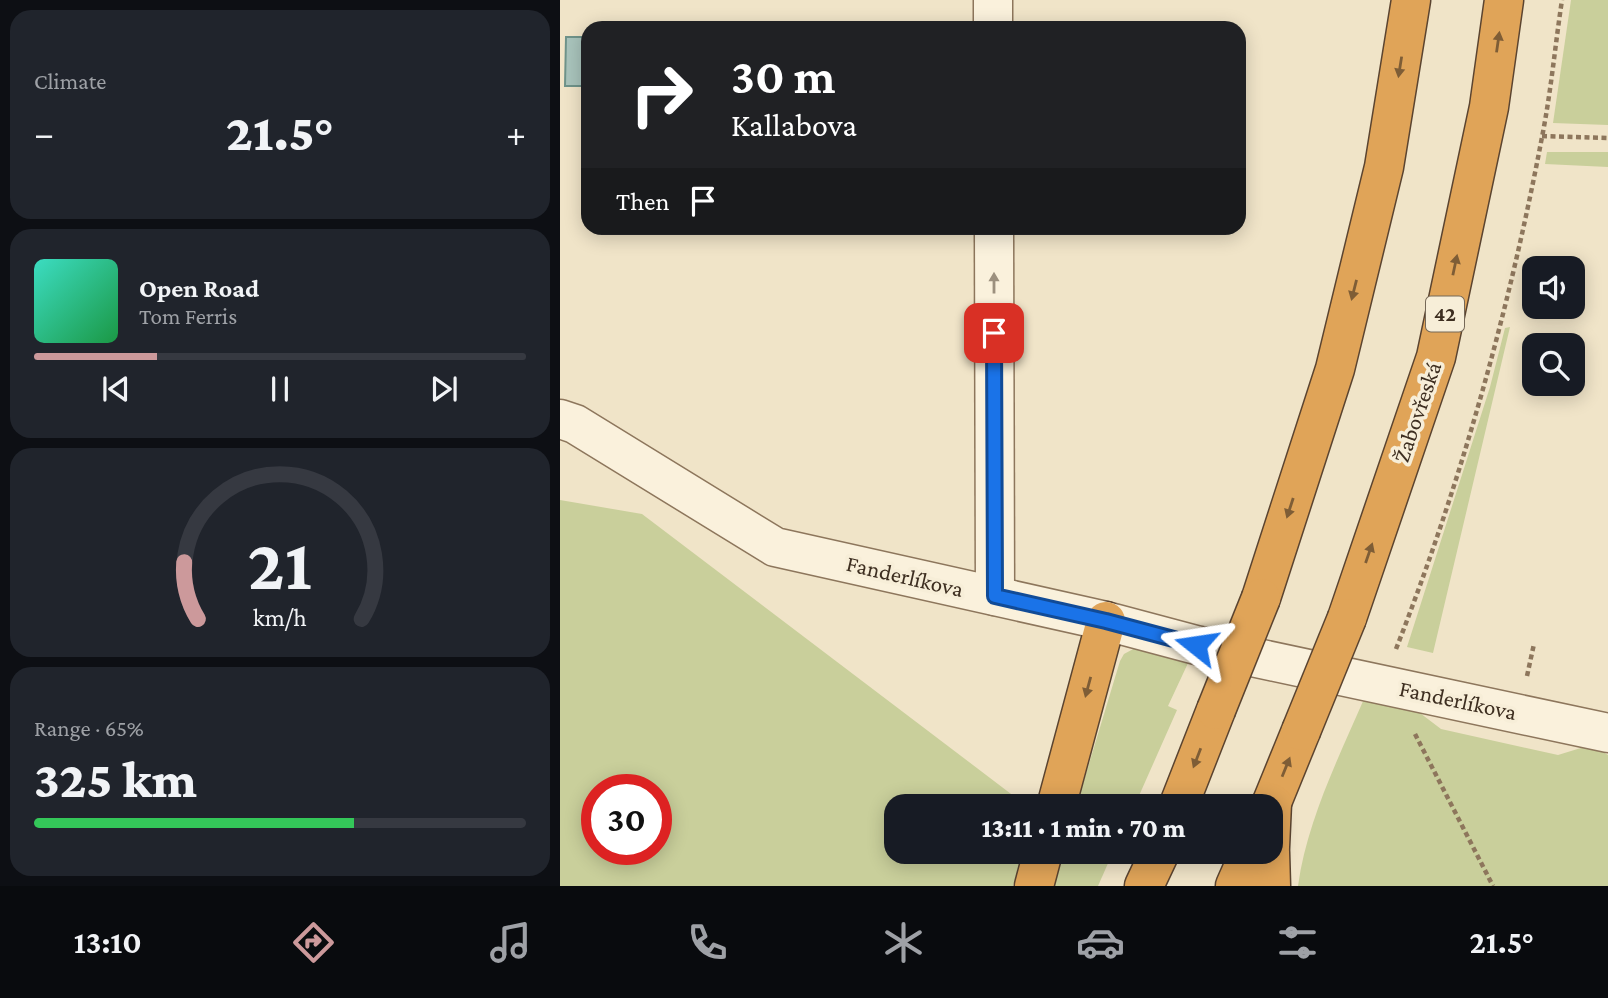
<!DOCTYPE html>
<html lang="en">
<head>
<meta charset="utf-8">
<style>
	body { margin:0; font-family:"Crimson Pro",serif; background:#20242c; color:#f1f3f6; height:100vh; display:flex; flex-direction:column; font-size:26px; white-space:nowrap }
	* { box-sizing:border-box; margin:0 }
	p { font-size:23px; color:#9ea1a6 }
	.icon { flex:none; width:38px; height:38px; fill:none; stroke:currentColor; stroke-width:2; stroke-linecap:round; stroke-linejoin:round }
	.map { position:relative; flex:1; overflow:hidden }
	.details { display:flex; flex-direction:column; gap:10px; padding:10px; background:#0d0f14; width:560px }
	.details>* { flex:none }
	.banner { position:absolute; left:21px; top:21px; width:665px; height:214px; border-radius:21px; box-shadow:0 4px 18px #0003; background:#202124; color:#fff; overflow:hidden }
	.tools { position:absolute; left:962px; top:256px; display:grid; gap:14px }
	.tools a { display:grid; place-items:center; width:63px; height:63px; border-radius:14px; background:#171b24; box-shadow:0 4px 18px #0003; font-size:35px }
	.speed { position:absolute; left:21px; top:774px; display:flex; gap:14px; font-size:35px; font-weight:700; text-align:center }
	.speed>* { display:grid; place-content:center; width:91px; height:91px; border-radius:50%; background:#171b24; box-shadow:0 4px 18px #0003; line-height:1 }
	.speed .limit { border:10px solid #d22; background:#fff; color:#111 }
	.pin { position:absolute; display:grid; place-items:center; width:60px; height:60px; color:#fff; margin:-30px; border-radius:14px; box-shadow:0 4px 10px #0006 }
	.me { position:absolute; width:77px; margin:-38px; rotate:285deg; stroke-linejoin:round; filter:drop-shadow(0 0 5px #0008) }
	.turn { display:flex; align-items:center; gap:24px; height:147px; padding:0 35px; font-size:32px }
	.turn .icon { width:91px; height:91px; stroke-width:2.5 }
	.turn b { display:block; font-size:49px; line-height:60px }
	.then { display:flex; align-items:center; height:66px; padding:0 35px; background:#0003; gap:14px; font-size:26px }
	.big { font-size:52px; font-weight:800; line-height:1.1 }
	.details .tile { flex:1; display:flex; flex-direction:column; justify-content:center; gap:10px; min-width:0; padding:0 24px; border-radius:21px; background:#20242c }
	.details .dial { align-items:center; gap:0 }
	.dial svg { height:182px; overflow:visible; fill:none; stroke:#363941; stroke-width:7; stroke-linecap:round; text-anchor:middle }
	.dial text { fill:#f1f3f6; stroke:none }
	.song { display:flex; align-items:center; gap:21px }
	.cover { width:84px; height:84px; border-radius:10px; background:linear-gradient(135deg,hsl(170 70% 55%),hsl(140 70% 35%)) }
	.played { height:7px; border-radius:4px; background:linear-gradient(90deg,#cc999b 25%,#363941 25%) }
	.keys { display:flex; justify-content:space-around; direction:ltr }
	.heat { display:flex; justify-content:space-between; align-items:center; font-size:38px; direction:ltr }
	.charge { height:10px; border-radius:5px; background:linear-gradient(90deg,#34c759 65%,#363941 0) }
	.trip { position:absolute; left:324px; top:794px; width:399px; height:70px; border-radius:21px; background:#171b24; box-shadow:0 4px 18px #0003; font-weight:800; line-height:70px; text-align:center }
	.tab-bar { display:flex; height:112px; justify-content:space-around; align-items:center; background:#090b0e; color:#9ea1a6 }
	.tab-bar .icon { width:49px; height:49px }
	.tab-bar .active { color:#cc999b }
	.tab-bar b { font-size:32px; color:#f1f3f6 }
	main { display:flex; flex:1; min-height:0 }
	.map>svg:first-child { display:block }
	.green { fill:#c9cf9b; fill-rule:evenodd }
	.water { fill:#a9c4bc; stroke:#6f938a; stroke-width:2 }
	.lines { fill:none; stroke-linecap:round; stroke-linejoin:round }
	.minor-casing { stroke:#8d765c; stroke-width:41 }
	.highway-casing { stroke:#5b4430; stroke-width:41 }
	.path { stroke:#8d765c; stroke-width:4.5; stroke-dasharray:5 3.5; stroke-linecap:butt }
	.minor { stroke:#faf1dc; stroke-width:38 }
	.highway { stroke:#e0a458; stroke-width:38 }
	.highway-bridge-casing { stroke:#5b4430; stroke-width:41; stroke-linecap:butt }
	.highway-bridge { stroke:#e0a458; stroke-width:38 }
	.oneway { fill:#7e5d36 }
	.oneway2 { fill:#9c907e }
	.route-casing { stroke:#114b97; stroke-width:18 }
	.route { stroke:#1a73e8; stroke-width:12 }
	.labels { text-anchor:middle; stroke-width:7; stroke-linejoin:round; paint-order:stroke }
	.shield { fill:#f7eed8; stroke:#756857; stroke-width:2 }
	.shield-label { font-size:21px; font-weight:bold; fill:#3d2e20 }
	.street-label { font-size:23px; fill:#3d2e20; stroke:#f7eed8 }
</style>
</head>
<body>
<main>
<section class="details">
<div class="tile"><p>Climate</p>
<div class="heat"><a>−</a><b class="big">21.5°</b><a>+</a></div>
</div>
<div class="tile">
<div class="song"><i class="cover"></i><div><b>Open Road</b><p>Tom Ferris</p></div></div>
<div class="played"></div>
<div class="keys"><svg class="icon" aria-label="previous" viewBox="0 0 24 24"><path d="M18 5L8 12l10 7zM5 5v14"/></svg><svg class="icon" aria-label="pause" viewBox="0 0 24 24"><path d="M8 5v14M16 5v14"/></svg><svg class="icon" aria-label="next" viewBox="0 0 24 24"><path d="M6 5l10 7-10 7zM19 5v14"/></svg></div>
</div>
<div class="tile dial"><svg viewBox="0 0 100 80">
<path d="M14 69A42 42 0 1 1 86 69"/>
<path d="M14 69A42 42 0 0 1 8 44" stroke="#cc999b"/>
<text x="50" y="56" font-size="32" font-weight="700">21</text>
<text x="50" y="72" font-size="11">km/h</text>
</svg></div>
<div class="tile"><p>Range · 65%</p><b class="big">325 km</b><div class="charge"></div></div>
</section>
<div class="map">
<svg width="1048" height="886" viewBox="0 0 1048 886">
	<rect width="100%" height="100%" fill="#f0e4c8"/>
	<g class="green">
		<polygon points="1011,0 1048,0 1048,125 993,123"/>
		<polygon points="987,152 1048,152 1048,167 985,164"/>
		<polygon points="950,327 873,653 847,647 930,387 945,328"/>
		<path d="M0 500 82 514 467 806 471 803 475 807H336V852H463L453 886H0ZM37 789H96V849H37Z"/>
		<polygon points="577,647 629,661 608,706 617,710 574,807 516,807 560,661 564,654"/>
		<path d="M804 699 856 710 881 729 998 755 1024 747 1040 750 1048 755V886H738C747 821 778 759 804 699Z"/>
		<polygon points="504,852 553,852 538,886 494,886"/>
	</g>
	<polygon class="water" points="6,37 28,37 28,86 5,86"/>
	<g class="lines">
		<g class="minor-casing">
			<g id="minor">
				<polyline points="433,0 433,28"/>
				<polyline points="434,228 435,596"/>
				<polyline points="0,419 15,424 215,547 546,621 636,645 1048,733"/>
			</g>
		</g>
		<g class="highway-casing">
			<g id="highway">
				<polyline points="701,598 775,369 824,167 851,0"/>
				<polyline points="787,618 876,357 929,107 944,0"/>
				<polyline points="496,807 546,621"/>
				<polyline points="618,807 656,710"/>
				<polyline points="710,807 741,731"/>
				<polyline points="710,847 712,803"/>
				<polyline points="710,852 711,886"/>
				<polyline points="474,886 483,852"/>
				<polyline points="584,886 600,852"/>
				<polyline points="675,886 690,852"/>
			</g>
		</g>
		<g class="path">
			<polyline points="982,136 1048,138"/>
			<path d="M836 649C901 483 949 311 982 137 991 92 995 46 1002 0"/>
			<polyline points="967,676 974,644"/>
			<polyline points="855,734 933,886"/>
		</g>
		<use href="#minor" class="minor"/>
		<use href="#highway" class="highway"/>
		<g class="highway-bridge-casing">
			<g id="highway-bridge">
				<polyline points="656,710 701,598"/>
				<polyline points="741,731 787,618"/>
			</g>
		</g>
		<use href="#highway-bridge" class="highway-bridge"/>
	</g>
	<defs><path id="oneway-solid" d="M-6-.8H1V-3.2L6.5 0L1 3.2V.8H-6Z" transform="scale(1.75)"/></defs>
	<g class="oneway">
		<use href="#oneway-solid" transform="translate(938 42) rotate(-82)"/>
		<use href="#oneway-solid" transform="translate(840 67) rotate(99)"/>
		<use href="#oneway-solid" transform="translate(895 265) rotate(-78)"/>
		<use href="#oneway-solid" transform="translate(794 290) rotate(104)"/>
		<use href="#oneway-solid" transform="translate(730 508) rotate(108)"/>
		<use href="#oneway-solid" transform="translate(809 553) rotate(-71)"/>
		<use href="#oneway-solid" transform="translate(528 687) rotate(105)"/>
		<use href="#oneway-solid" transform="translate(637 758) rotate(111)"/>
		<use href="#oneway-solid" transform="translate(726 767) rotate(-68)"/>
	</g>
	<use class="oneway2" href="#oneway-solid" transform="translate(434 283) rotate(-90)"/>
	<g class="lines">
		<g class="route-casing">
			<polyline id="route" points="434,333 435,596 546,621 636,645"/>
		</g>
		<use href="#route" class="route"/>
	</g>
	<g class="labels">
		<rect class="shield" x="866" y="296.5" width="38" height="35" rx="5"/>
		<g class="shield-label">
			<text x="885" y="321">42</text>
		</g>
		<g class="street-label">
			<text transform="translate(857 412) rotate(-71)" y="8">Žabovřeská</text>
			<text transform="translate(345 576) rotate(13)" y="8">Fanderlíkova</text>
			<text transform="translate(898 700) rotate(12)" y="8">Fanderlíkova</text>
		</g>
	</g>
</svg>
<div class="tools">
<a><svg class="icon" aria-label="sound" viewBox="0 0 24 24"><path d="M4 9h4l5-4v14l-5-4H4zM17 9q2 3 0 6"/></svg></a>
<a><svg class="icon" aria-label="search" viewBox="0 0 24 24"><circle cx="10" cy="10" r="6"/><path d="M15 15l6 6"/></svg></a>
</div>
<div class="speed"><div class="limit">30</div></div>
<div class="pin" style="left:434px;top:333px;background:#d93025"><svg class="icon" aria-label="arrive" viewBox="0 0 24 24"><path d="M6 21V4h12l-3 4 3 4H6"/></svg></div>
<svg class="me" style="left:636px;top:645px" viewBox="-20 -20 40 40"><path d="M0-17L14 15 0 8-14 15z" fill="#1a73e8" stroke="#fff" stroke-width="4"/></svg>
<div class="trip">13:11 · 1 min · 70 m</div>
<div class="banner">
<div class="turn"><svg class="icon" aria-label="right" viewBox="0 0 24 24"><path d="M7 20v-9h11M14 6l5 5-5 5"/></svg><div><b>30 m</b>Kallabova</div></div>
<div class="then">Then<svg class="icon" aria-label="arrive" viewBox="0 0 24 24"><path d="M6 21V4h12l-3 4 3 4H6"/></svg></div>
</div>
</div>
</main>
<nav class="tab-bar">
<b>13:10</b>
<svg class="icon active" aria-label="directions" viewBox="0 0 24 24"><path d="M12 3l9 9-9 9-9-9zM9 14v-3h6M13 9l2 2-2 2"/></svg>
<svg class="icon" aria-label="music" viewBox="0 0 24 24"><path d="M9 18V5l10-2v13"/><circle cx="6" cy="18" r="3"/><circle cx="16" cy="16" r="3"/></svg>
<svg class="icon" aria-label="phone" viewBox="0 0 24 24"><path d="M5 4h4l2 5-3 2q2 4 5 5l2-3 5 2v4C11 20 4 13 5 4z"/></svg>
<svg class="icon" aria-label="climate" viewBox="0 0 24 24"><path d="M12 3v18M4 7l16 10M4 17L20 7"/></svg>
<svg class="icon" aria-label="car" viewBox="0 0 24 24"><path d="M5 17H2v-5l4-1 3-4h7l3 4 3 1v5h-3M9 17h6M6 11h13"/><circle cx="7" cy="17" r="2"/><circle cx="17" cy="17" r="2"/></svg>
<svg class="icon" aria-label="filters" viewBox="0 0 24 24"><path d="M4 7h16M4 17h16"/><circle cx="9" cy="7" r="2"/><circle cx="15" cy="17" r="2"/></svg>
<b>21.5°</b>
</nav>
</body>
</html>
